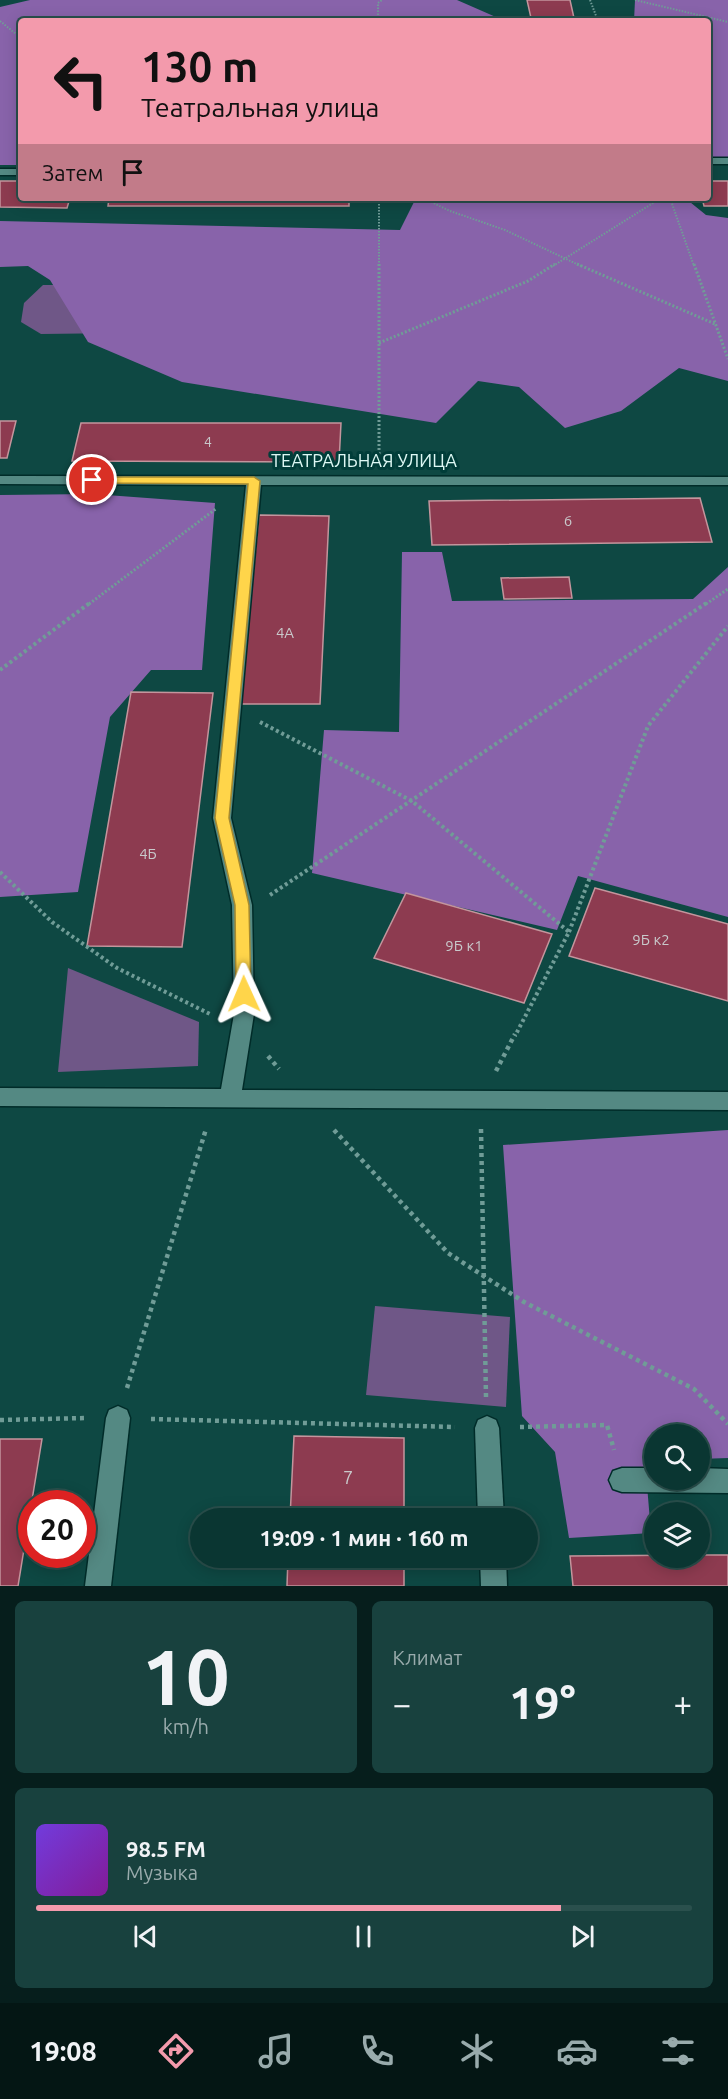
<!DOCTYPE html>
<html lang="ru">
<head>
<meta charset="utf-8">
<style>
	body { margin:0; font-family:Ubuntu,sans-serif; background:#18413e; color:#f1f3f6; height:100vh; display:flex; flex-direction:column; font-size:22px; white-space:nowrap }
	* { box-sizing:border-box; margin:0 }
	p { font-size:20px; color:#99abac }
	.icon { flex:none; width:33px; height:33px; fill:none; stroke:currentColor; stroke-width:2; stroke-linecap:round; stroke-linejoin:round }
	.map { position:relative; height:1586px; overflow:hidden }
	.drawer { display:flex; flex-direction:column; gap:15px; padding:15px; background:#061e1c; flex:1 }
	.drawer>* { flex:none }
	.hud { position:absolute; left:18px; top:18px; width:693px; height:183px; border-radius:6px; box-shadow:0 3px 15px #0003,0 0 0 2px #2a504d; background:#f39aac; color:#111; overflow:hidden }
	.fabs { position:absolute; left:644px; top:1424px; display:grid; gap:12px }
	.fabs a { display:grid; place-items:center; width:66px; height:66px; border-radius:50%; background:#0a3632; box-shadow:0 3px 15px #0003,0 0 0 2px #2a504d; font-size:30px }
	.speed { position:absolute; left:18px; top:1490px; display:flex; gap:12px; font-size:30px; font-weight:700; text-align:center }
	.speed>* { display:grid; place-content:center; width:78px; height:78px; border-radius:50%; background:#0a3632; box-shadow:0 3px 15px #0003,0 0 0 2px #2a504d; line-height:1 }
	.speed .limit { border:9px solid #d22; background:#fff; color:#111 }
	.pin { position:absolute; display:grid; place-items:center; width:51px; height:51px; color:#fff; margin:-26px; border:3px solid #fff; border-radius:50%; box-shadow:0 2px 6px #0007 }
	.me { position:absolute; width:66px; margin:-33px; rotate:359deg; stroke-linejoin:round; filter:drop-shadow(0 0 4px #0008) }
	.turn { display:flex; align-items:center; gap:21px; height:126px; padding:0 24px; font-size:27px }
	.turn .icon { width:78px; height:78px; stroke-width:2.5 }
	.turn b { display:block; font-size:42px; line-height:51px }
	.then { display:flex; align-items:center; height:57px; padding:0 24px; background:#0003; gap:12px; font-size:22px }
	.big { font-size:45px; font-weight:700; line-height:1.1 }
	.drawer .tile { flex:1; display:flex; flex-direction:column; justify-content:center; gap:9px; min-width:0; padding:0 21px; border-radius:9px; background:#18413e }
	.drawer .dial { align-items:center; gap:0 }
	.dial b { font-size:78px; line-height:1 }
	.song { display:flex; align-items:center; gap:18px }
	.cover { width:72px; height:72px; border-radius:9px; background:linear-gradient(135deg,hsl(260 70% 55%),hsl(290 70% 35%)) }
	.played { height:6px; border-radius:3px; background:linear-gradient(90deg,#f39aac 80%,#2a504d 80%) }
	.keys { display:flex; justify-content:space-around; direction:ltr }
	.heat { display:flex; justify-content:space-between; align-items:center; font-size:33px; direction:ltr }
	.drawer .tiles { flex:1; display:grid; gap:15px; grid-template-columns:1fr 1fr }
	.tile:last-child { grid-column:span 2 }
	.trip { position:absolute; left:190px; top:1508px; width:348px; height:60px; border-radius:30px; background:#0a3632; box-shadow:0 3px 15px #0003,0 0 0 2px #2a504d; font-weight:700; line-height:60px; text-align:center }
	.tabs { display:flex; height:96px; justify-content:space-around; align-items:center; background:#041614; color:#99abac }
	.tabs .icon { width:42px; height:42px }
	.tabs .on { color:#f39aac }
	.tabs b { font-size:27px; color:#f1f3f6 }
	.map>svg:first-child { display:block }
	.green { fill:#6f5787 }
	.forest { fill:#8863aa }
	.building { fill:#8d3b50; stroke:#c4959d; stroke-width:1.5 }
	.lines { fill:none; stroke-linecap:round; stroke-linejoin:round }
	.minor-casing { stroke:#002c29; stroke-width:3 }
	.path-far3 { stroke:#709c97; stroke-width:2; stroke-dasharray:1.5 1.5; stroke-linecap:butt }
	.path-far2 { stroke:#709c97; stroke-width:3; stroke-dasharray:2 2; stroke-linecap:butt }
	.path-far1 { stroke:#709c97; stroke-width:4; stroke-dasharray:3 3; stroke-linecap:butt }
	.path { stroke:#709c97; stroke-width:4.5; stroke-dasharray:4 4; stroke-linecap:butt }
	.minor { fill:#548983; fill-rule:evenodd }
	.route { fill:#ffd54a; stroke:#a68a30; stroke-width:1.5 }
	.labels { text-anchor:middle; stroke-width:6; stroke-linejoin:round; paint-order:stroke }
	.far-number-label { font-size:14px; fill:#c9c9cb }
	.number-label { font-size:15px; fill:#c9c9cb }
	.street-label { font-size:18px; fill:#ddf8f4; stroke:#003d39 }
	.near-number-label { font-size:18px; fill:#c9c9cb }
</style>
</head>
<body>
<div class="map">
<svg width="728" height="1586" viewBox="0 0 728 1586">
	<rect width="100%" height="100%" fill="#0e4843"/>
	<g class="green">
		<polygon points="43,285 217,285 207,332 41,334 21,322 24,303"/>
		<polygon points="68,968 199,1022 198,1066 58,1072"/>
		<polygon points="375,1306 510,1317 506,1407 366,1395"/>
	</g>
	<g class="forest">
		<polygon points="30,0 457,0 505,21 21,21 21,165 0,165 0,7"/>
		<polygon points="635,0 728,0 728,159 708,157 708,21 634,21"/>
		<polygon points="416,198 685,198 706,215 728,218 728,381 679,368 621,411 565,428 519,387 478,381 436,423 182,382 88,342 50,280 28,266 0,267 0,221 400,230"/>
		<polygon points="93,494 215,503 202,670 151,670 110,717 78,892 0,897 0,495"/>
		<polygon points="402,552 442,552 452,601 693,599 728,567 728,917 578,876 557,930 312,873 324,730 399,732"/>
		<polygon points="728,1130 728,1458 699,1459 699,1434 654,1434 654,1460 645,1461 651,1533 569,1538 555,1452 522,1416 503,1145"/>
	</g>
	<g class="building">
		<polygon points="527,0 570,0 574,18 531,18"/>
		<polygon points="504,18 545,18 546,21 505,21"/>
		<polygon points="0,181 21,181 21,198 70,198 67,208 0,207"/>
		<polygon points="708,181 728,181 728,206 704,206 702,198 708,198"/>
		<polygon points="109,198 349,198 349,206 108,206"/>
		<polygon points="0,421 16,421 7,458 0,458"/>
		<polygon points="81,423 341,423 339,462 72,461"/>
		<polygon points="700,498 712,542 432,545 429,501"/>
		<polygon points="259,515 329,516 320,704 240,704"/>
		<polygon points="569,577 572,598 504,599 501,578"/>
		<polygon points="131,692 213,693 182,947 87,946"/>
		<polygon points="595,888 728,924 728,1001 569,956"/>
		<polygon points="406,893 552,934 524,1003 374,958"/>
		<polygon points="294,1436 404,1438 404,1518 290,1518"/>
		<polygon points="0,1439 42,1439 18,1586 0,1586"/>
		<polygon points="699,1555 728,1555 728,1586 573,1586 570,1556"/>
		<polygon points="288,1557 404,1557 404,1586 287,1586"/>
	</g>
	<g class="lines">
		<g class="minor-casing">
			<g id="minor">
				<rect x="708" y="158" width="20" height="6"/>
				<rect x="0" y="169" width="21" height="6"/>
				<polygon points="0,476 728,477 728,485 261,485 231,818 252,905 254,1014 242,1090 728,1092 728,1110 0,1106 0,1088 221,1089 234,1014 232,905 213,818 246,485 0,484"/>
				<polygon points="118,1406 127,1410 130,1418 111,1586 85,1586 106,1418 109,1410"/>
				<polygon points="487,1416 496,1420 499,1428 504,1518 478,1518 475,1428 478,1420"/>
				<polygon points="622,1468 654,1468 654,1479 699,1479 699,1468 728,1469 728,1493 622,1492 613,1489 609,1480 613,1471"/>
				<polygon points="480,1557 506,1557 507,1586 481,1586"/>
			</g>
		</g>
		<g class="path-far3">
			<polyline points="590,0 598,21"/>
			<polyline points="635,0 728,22"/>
			<polyline points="0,21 21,38"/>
			<polyline points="378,21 378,3 382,0"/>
			<polyline points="379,198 379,266"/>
			<polyline points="423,198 450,211 505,230 581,266"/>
			<polyline points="670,198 694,266"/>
			<polyline points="553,266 661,198"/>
		</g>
		<g class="path-far2">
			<polyline points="379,264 379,455"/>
			<polyline points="577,264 715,324"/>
			<polyline points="694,264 728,359"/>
			<polyline points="379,343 528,281 555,264"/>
			<polyline points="89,604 217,508"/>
			<polyline points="706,604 728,589"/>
		</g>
		<g class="path-far1">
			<polyline points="0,670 91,602"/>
			<polyline points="260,722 412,801 569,932 515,1036"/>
			<polyline points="0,872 52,922 117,968 212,1015"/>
			<polyline points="270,895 708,602"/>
			<polyline points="569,932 648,726 728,626"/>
		</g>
		<g class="path">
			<polyline points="268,1056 279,1069"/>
			<polyline points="496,1071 515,1034"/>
			<polyline points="481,1129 486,1397"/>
			<polyline points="334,1130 448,1253 524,1302 694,1389 728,1424"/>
			<polyline points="127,1388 206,1129"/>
			<polyline points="151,1419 455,1427"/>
			<polyline points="0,1420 86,1418"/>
			<polyline points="520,1427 607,1425 614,1450"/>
		</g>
		<use href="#minor" class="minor"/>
	</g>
	<polygon class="route" points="92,477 254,477 260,481 229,818 249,905 251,994 249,998 238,998 236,994 235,905 215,818 248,484 88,483 88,478"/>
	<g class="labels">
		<g class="far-number-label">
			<text x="208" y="447">4</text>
		</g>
		<g class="number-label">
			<text x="568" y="526">6</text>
			<text x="285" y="638">4А</text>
			<text x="148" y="859">4Б</text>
			<text x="651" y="945">9Б к2</text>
			<text x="464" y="951">9Б к1</text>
		</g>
		<g class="street-label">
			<text x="364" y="467">ТЕАТРАЛЬНАЯ УЛИЦА</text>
		</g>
		<g class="near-number-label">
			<text x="348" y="1484">7</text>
		</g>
	</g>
</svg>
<div class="fabs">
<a><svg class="icon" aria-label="search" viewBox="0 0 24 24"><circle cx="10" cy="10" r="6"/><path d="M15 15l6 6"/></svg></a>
<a><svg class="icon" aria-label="layers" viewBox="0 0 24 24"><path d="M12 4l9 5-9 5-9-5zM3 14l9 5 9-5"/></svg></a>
</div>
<div class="speed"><div class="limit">20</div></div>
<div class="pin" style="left:92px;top:480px;background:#d93025"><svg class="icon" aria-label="arrive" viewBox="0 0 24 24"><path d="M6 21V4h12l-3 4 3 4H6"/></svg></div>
<svg class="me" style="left:244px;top:994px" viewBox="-20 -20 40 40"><path d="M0-17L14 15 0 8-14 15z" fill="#ffd54a" stroke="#fff" stroke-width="4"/></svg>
<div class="trip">19:09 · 1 мин · 160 m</div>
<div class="hud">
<div class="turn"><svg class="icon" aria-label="left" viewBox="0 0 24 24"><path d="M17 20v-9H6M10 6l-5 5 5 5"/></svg><div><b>130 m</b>Театральная улица</div></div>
<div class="then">Затем<svg class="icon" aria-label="arrive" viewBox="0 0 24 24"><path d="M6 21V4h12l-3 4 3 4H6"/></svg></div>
</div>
</div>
<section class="drawer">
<div class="tiles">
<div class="tile dial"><b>10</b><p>km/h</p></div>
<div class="tile"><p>Климат</p>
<div class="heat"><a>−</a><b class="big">19°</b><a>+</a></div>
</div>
<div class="tile">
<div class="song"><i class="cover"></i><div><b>98.5 FM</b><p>Музыка</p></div></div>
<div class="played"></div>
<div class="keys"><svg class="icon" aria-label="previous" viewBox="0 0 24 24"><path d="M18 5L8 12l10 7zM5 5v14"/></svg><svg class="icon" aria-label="pause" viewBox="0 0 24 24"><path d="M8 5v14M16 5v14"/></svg><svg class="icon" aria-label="next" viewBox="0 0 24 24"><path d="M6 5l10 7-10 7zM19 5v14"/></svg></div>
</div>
</div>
</section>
<nav class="tabs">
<b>19:08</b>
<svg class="icon on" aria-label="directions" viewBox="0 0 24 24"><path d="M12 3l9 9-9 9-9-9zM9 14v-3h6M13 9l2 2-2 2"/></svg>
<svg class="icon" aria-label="music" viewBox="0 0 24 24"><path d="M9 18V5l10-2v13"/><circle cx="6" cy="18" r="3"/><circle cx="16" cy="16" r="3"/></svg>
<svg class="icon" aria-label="phone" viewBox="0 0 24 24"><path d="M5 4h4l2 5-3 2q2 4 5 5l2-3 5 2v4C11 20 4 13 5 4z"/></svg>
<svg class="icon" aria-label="climate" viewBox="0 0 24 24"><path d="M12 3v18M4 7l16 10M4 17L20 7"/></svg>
<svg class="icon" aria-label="car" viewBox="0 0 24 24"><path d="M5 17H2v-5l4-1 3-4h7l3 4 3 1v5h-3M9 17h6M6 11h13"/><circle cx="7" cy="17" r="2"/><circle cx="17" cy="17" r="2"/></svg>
<svg class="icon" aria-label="filters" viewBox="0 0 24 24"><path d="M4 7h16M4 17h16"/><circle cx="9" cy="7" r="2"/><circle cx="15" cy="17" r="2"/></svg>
</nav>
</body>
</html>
